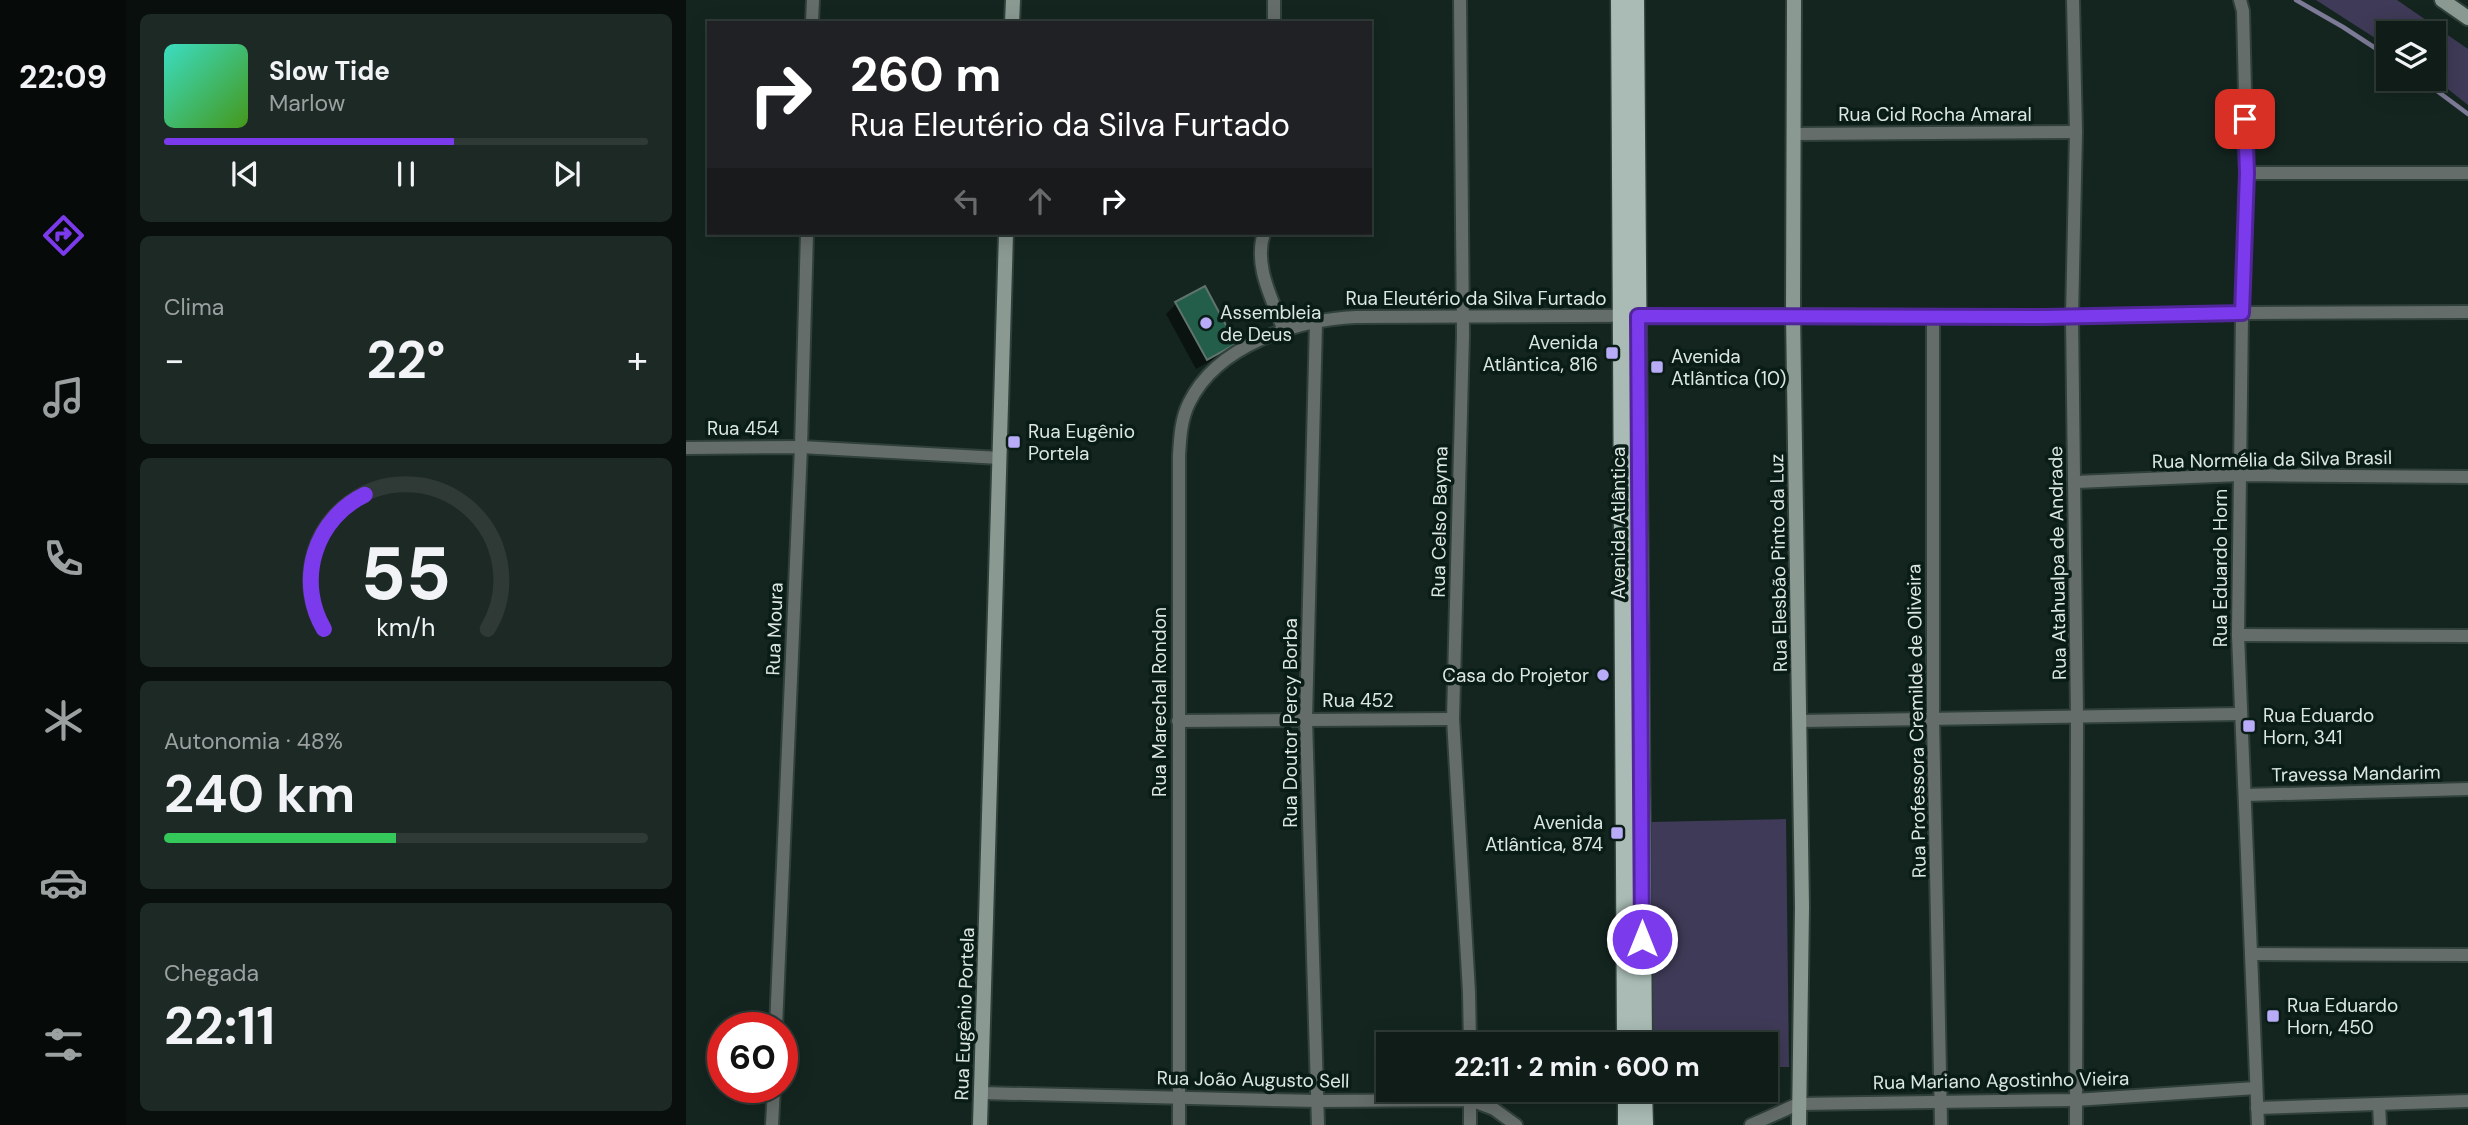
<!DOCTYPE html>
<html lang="pt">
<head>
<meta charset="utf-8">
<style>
	body { margin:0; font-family:"DM Sans",sans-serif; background:#1d2924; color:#f1f3f6; height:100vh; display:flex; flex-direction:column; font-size:26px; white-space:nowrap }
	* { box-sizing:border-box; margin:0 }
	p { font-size:23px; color:#9ba1a1 }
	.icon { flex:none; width:38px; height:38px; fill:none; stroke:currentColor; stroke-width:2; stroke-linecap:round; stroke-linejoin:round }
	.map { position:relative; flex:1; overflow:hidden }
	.details { display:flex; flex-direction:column; gap:14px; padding:14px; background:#080f0d; width:560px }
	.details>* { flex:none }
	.guide { position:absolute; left:21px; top:21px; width:665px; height:214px; border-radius:0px; box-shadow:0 4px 18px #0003,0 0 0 2px #2f3a36; background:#202124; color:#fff; overflow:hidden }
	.fabs { position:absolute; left:1690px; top:21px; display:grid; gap:14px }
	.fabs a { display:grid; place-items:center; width:70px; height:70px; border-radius:0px; background:#0f1c17; box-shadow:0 4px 18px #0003,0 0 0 2px #2f3a36; font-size:35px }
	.speed { position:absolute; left:21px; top:1012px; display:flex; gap:14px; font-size:35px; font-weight:700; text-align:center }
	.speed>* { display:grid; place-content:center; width:91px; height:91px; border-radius:50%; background:#0f1c17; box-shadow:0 4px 18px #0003,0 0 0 2px #2f3a36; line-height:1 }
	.speed .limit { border:10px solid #d22; background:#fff; color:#111 }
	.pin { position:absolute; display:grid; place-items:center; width:60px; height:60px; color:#fff; margin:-30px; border-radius:14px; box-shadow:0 4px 10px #0006 }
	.me { position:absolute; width:77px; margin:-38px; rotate:0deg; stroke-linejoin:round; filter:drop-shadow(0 0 5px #0008) }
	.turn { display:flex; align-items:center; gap:24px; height:147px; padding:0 28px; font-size:32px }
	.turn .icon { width:91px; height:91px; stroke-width:2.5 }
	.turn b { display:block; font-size:49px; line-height:60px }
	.lanes { display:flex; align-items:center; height:66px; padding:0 28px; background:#0003; justify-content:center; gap:35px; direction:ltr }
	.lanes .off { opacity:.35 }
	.big { font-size:52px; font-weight:700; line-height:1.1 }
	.details .tile { flex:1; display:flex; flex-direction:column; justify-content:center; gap:10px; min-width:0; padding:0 24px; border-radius:10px; background:#1d2924 }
	.details .dial { align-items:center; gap:0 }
	.dial svg { height:182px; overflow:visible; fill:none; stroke:#2f3a36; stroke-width:7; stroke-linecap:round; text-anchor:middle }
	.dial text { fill:#f1f3f6; stroke:none }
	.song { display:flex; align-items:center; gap:21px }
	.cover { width:84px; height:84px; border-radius:10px; background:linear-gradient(135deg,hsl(170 70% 55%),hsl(100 70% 35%)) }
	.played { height:7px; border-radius:4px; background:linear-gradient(90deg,#7c3aed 60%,#2f3a36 60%) }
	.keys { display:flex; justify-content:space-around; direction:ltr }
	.heat { display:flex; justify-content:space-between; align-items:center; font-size:38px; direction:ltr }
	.charge { height:10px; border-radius:5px; background:linear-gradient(90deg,#34c759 48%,#2f3a36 0) }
	.trip { position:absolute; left:690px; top:1032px; width:402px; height:70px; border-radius:0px; background:#0f1c17; box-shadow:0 4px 18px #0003,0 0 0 2px #2f3a36; font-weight:700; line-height:70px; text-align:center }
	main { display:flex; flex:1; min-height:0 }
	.dock { display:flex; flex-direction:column; width:126px; justify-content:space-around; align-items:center; background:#060b09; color:#9ba1a1 }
	.dock .icon { width:49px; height:49px }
	.dock .active { color:#7c3aed }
	.dock b { font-size:32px; color:#f1f3f6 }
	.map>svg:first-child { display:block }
	.green { fill:#3f3a57 }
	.shadow { fill:#0007 }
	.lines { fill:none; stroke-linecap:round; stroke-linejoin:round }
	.stream { stroke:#7d7a97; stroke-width:4.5 }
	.building { fill:#235e4b; stroke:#60746c; stroke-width:2 }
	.street-casing { stroke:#30403a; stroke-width:16 }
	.secondary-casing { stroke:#30403a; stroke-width:18 }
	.primary-casing { stroke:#30403a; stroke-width:21 }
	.street { stroke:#656d6a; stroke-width:12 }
	.secondary { stroke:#8b9993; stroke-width:14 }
	.primary { stroke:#a9bbb4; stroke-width:18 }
	.route-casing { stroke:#51269a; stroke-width:18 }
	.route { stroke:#7c3aed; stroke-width:12 }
	.poi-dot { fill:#b8abf7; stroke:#0a1c16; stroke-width:2.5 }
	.labels { text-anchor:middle; stroke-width:7; stroke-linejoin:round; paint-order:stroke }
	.street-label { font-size:19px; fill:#dce7e3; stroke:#0a1c16 }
	.poi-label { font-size:19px; fill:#dce7e3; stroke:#0a1c16; text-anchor:start }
</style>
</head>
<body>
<main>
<nav class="dock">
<b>22:09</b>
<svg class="icon active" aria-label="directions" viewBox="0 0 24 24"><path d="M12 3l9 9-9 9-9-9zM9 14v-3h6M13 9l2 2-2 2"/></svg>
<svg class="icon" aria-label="music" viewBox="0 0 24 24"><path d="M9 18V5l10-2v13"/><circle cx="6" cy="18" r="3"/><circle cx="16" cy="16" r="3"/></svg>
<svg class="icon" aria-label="phone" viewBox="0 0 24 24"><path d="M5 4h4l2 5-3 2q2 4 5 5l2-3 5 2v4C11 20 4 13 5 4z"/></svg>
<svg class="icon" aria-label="climate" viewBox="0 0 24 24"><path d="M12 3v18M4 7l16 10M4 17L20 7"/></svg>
<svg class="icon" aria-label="car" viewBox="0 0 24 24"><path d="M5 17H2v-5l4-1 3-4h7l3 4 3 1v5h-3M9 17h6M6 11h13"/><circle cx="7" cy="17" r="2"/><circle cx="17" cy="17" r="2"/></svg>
<svg class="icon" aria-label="filters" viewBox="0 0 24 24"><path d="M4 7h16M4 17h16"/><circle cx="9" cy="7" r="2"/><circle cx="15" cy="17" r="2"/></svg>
</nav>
<section class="details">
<div class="tile">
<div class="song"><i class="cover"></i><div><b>Slow Tide</b><p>Marlow</p></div></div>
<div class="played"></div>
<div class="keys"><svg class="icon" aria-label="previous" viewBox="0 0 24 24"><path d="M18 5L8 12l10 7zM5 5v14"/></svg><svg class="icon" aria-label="pause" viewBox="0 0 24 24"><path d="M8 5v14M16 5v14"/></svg><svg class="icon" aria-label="next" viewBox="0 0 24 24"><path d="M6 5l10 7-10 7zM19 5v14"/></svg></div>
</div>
<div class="tile"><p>Clima</p>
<div class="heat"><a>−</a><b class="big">22°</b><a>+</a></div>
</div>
<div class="tile dial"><svg viewBox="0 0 100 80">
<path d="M14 69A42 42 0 1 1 86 69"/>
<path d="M14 69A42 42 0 0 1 32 10" stroke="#7c3aed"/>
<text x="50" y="56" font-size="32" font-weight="700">55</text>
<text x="50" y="72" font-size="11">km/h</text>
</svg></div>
<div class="tile"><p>Autonomia · 48%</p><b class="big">240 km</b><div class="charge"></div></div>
<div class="tile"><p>Chegada</p><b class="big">22:11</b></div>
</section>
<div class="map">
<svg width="1782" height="1125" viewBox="0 0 1782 1125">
	<rect width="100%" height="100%" fill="#14251f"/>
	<g class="green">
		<polygon points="1630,0 1711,0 1782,49 1782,105 1748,78 1748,33 1703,33 1703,47"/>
		<polygon points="1100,819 1103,1067 1080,1067 1080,1045 967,1045 964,822"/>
	</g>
	<polygon class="shadow" points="518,288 548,343 538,354 510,369 480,314 490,304"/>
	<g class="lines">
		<g class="stream">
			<polyline points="1610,0 1657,27 1703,57"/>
			<polyline points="1735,79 1782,114"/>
		</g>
	</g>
	<polygon class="building" points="519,286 550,344 521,360 489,302"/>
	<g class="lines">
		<g class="street-casing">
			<g id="street">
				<polyline points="774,0 777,335 767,719 783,992 784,1045"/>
				<polyline points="1387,0 1390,132 1386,317 1391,717 1390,1125"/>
				<polyline points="1554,0 1557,11 1561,173 1556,313 1552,635 1572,1125"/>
				<polyline points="126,23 127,0"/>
				<polyline points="588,23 588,0"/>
				<polyline points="1109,134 1390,132"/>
				<polyline points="1561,173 1782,173"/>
				<path d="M578 233C567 266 587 300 598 331"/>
				<polyline points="1247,317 1247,718 1255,1125"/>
				<polyline points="630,322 620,719 632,1125"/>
				<polyline points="0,448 115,447 314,458"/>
				<polyline points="1390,482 1553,475 1782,477"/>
				<polyline points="1552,635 1782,636"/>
				<polyline points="492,721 767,719"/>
				<polyline points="1114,721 1555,714"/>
				<polyline points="1559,795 1782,789"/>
				<polyline points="1565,954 1782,955"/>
				<polyline points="90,1027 115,447 121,233"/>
				<polyline points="784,1090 784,1125"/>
				<polyline points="295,1093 631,1101 784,1100 808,1109 830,1125"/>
				<polyline points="1693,1104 1694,1125"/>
				<polyline points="1571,1108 1782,1101"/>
				<polyline points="86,1125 88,1087"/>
				<path d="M493 1125V456C494 438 495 419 503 403 531 345 610 320 670 317L1107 315 1386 317 1556 313 1782 312"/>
				<polyline points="1065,1125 1112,1104 1389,1100 1570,1088"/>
			</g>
		</g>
		<g class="secondary-casing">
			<g id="secondary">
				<polyline points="1108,0 1107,315 1116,907 1113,1125"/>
				<polyline points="1756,0 1782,18"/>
				<polyline points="326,23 327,0"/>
				<polyline points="294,1125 320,233"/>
			</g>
		</g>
		<g class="primary-casing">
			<g id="primary">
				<polyline points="934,0 940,1045"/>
				<polyline points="949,0 957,1045"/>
				<polyline points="941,1090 941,1125"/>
				<polyline points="957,1090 958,1125"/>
			</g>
		</g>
		<use href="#street" class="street"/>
		<use href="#secondary" class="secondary"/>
		<use href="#primary" class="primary"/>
	</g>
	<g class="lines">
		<g class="route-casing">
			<polyline id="route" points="956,939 952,316 1358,317 1556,313 1561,173 1559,119"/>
		</g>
		<use href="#route" class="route"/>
	</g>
	<g class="poi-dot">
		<circle cx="520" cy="323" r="7"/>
		<rect x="919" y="346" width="14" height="14" rx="3.5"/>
		<rect x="964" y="360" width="14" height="14" rx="3.5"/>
		<rect x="321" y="435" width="14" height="14" rx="3.5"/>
		<circle cx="917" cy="675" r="7"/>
		<rect x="1556" y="719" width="14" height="14" rx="3.5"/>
		<rect x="924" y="826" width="14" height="14" rx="3.5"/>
		<rect x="1580" y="1009" width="14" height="14" rx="3.5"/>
	</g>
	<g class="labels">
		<g class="street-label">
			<text x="1249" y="121">Rua Cid Rocha Amaral</text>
			<text x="790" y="305">Rua Eleutério da Silva Furtado</text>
			<text x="57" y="435">Rua 454</text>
			<text transform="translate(1586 459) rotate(-1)" y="7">Rua Normélia da Silva Brasil</text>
			<text transform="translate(753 522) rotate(-89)" y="7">Rua Celso Bayma</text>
			<text transform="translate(932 523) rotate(-90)" y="7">Avenida Atlântica</text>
			<text transform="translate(1092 563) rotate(-91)" y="7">Rua Elesbão Pinto da Luz</text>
			<text transform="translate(1371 563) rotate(-91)" y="7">Rua Atahualpa de Andrade</text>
			<text transform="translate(1534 568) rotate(-90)" y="7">Rua Eduardo Horn</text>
			<text transform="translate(88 629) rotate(-88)" y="7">Rua Moura</text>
			<text x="672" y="707">Rua 452</text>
			<text transform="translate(473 702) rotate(-90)" y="7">Rua Marechal Rondon</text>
			<text transform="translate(1230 721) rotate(-91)" y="7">Rua Professora Cremilde de Oliveira</text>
			<text transform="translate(604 723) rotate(-90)" y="7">Rua Doutor Percy Borba</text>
			<text transform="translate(1670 773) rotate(-1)" y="7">Travessa Mandarim</text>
			<text transform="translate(278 1014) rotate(-88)" y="7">Rua Eugênio Portela</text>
			<text transform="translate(567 1079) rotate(1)" y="7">Rua João Augusto Sell</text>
			<text transform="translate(1315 1080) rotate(-1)" y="7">Rua Mariano Agostinho Vieira</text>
		</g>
		<g class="poi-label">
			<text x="534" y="319">Assembleia<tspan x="534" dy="22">de Deus</tspan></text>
			<text x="912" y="349" text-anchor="end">Avenida<tspan x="912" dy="22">Atlântica, 816</tspan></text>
			<text x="985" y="363">Avenida<tspan x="985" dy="22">Atlântica (10)</tspan></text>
			<text x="342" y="438">Rua Eugênio<tspan x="342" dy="22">Portela</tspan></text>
			<text x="903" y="682" text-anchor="end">Casa do Projetor</text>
			<text x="1577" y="722">Rua Eduardo<tspan x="1577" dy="22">Horn, 341</tspan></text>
			<text x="917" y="829" text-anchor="end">Avenida<tspan x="917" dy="22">Atlântica, 874</tspan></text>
			<text x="1601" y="1012">Rua Eduardo<tspan x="1601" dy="22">Horn, 450</tspan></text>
		</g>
	</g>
</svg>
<div class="fabs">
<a><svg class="icon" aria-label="layers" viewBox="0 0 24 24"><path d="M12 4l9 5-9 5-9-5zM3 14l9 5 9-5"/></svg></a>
</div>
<div class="speed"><div class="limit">60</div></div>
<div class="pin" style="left:1559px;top:119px;background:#d93025"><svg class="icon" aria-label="arrive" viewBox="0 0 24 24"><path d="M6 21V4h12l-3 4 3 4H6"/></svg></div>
<svg class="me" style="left:956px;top:939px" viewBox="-20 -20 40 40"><circle r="17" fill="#7c3aed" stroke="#fff" stroke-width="3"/><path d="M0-11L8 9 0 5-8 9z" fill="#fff"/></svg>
<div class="trip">22:11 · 2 min · 600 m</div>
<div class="guide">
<div class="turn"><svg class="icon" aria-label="right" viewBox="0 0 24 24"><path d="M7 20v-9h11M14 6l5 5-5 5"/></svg><div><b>260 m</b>Rua Eleutério da Silva Furtado</div></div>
<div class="lanes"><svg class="icon off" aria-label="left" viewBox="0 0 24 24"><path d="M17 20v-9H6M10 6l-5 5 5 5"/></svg><svg class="icon off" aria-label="ahead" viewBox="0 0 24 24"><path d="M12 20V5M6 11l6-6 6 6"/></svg><svg class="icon" aria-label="right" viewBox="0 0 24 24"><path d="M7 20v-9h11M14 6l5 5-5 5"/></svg></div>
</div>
</div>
</main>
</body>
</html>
